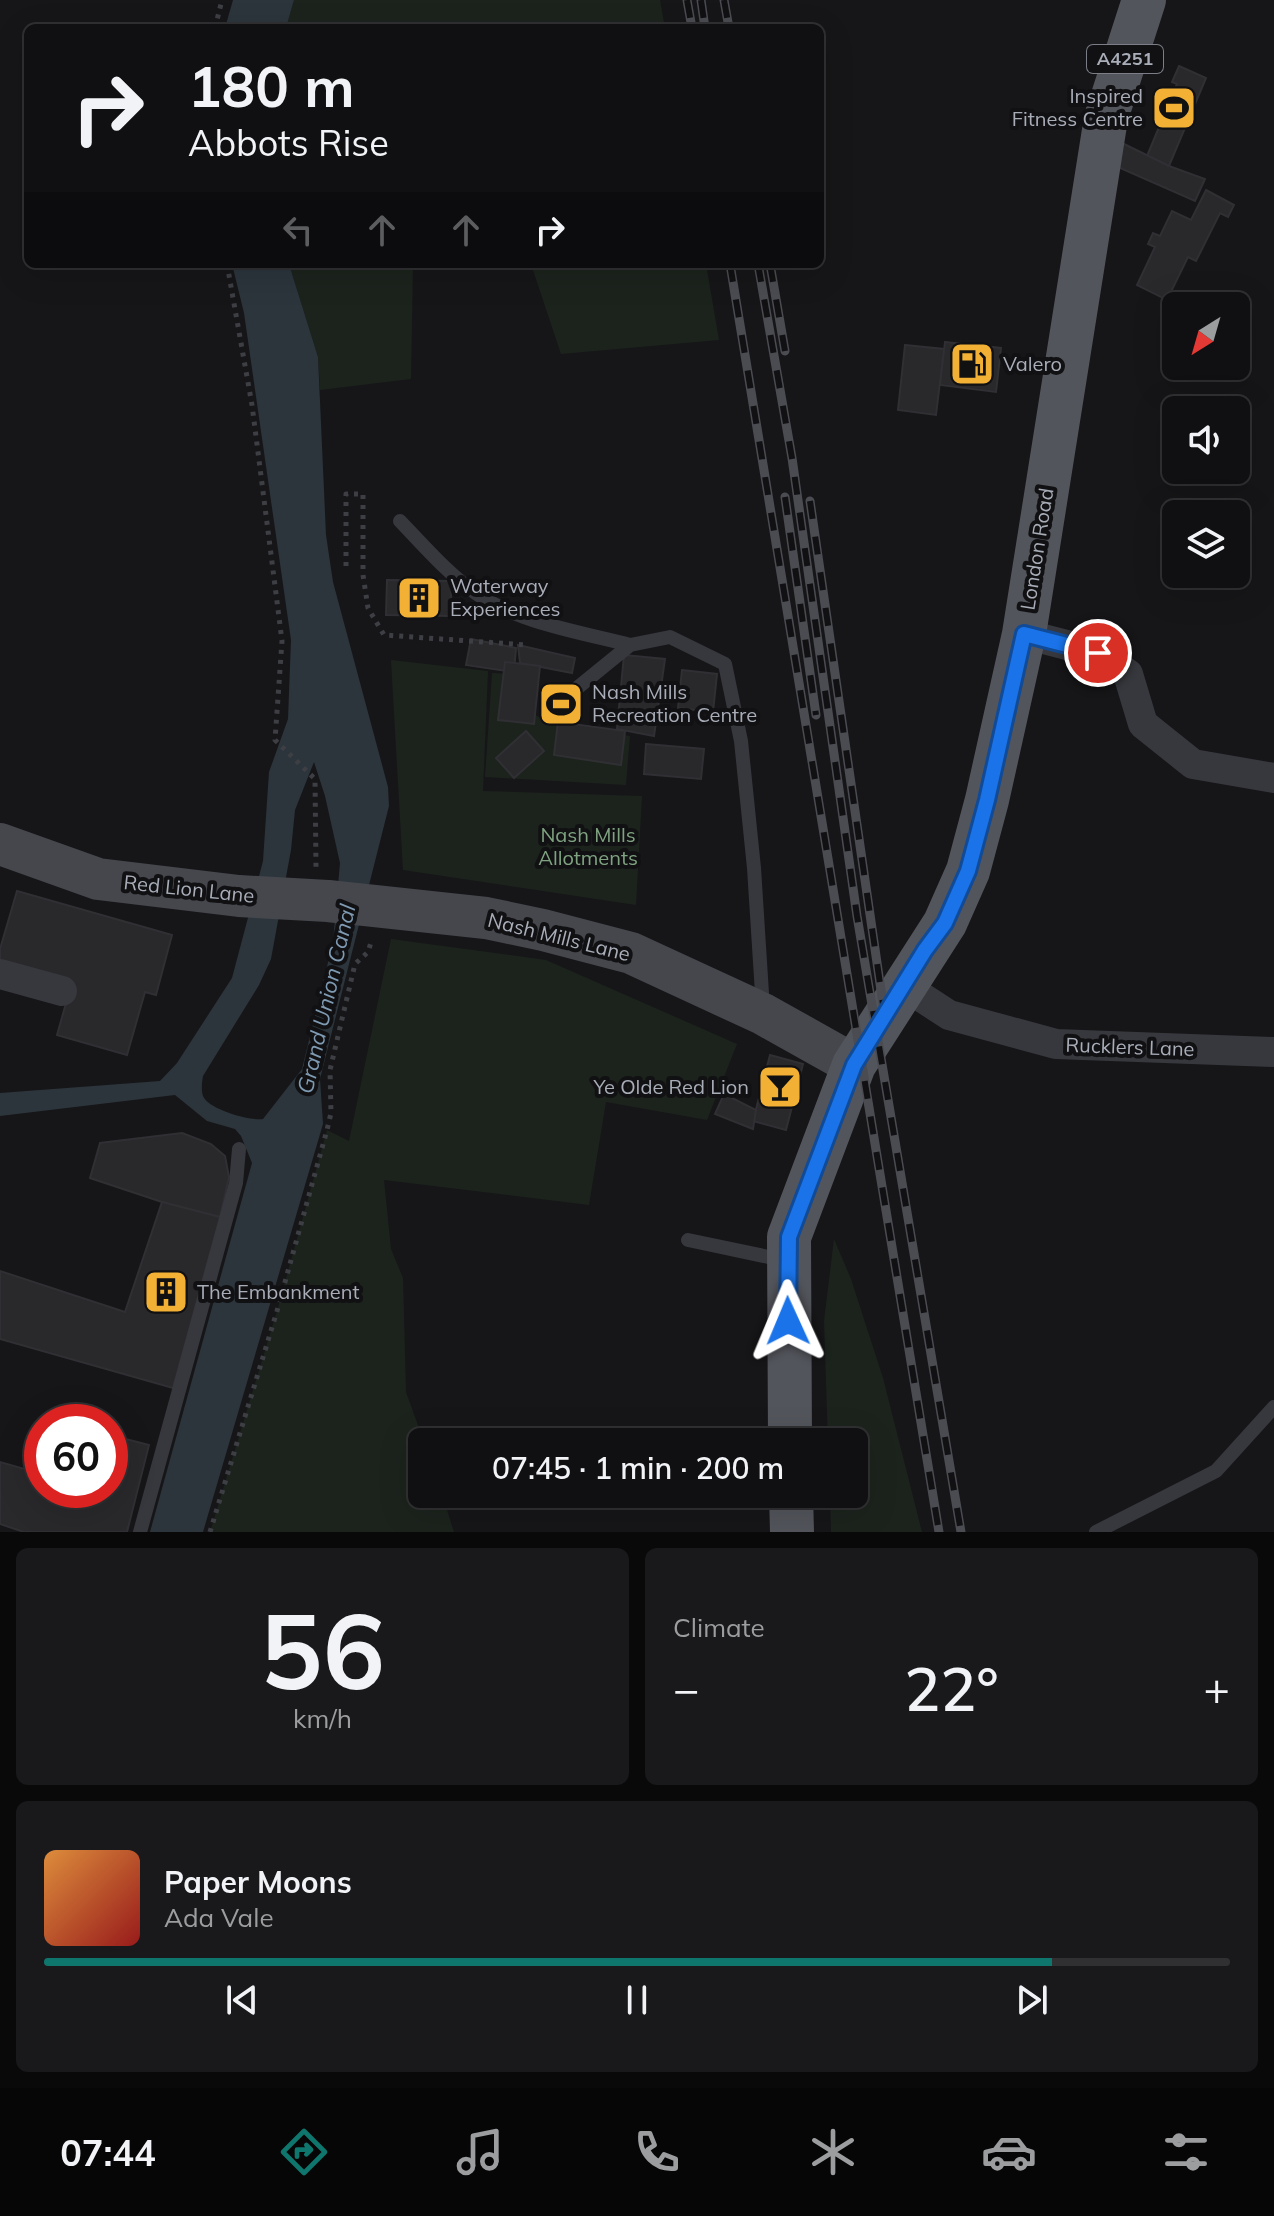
<!DOCTYPE html>
<html lang="en">
<head>
<meta charset="utf-8">
<style>
	body { margin:0; font-family:Mulish,sans-serif; background:#19191b; color:#f1f3f6; height:100vh; display:flex; flex-direction:column; font-size:30px; white-space:nowrap }
	* { box-sizing:border-box; margin:0 }
	p { font-size:26px; color:#9c9d9f }
	.icon { flex:none; width:44px; height:44px; fill:none; stroke:currentColor; stroke-width:2; stroke-linecap:round; stroke-linejoin:round }
	.map { position:relative; height:1532px; overflow:hidden }
	.side { display:flex; flex-direction:column; gap:16px; padding:16px; background:#09090a; flex:1 }
	.side>* { flex:none }
	.guide { position:absolute; left:24px; top:24px; width:800px; height:244px; border-radius:12px; box-shadow:0 8px 32px #0002,0 0 0 2px #303032; background:#101012; color:#f1f3f6; overflow:hidden }
	.needle { width:52px; rotate:217deg }
	.buttons { position:absolute; left:1162px; top:292px; display:grid; gap:16px }
	.buttons a { display:grid; place-items:center; width:88px; height:88px; border-radius:12px; background:#101012; box-shadow:0 8px 32px #0002,0 0 0 2px #303032; font-size:40px }
	.speed { position:absolute; left:24px; top:1404px; display:flex; gap:16px; font-size:40px; font-weight:700; text-align:center }
	.speed>* { display:grid; place-content:center; width:104px; height:104px; border-radius:50%; background:#101012; box-shadow:0 8px 32px #0002,0 0 0 2px #303032; line-height:1 }
	.speed .limit { border:12px solid #d22; background:#fff; color:#111 }
	.pin { position:absolute; display:grid; place-items:center; width:68px; height:68px; color:#fff; margin:-34px; border:4px solid #fff; border-radius:50%; box-shadow:0 2px 8px #0007 }
	.me { position:absolute; width:88px; margin:-44px; rotate:359deg; stroke-linejoin:round; filter:drop-shadow(0 0 6px #0008) }
	.turn { display:flex; align-items:center; gap:28px; height:168px; padding:0 32px; font-size:36px }
	.turn .icon { width:104px; height:104px; stroke-width:2.5 }
	.turn b { display:block; font-size:56px; line-height:68px }
	.lanes { display:flex; align-items:center; height:76px; padding:0 32px; background:#0003; justify-content:center; gap:40px; direction:ltr }
	.lanes .off { opacity:.35 }
	.big { font-size:60px; font-weight:600; line-height:1.1 }
	.side .widget { flex:1; display:flex; flex-direction:column; justify-content:center; gap:12px; min-width:0; padding:0 28px; border-radius:12px; background:#19191b }
	.side .dial { align-items:center; gap:0 }
	.dial b { font-size:104px; line-height:1 }
	.song { display:flex; align-items:center; gap:24px }
	.cover { width:96px; height:96px; border-radius:12px; background:linear-gradient(135deg,hsl(30 70% 55%),hsl(0 70% 35%)) }
	.played { height:8px; border-radius:4px; background:linear-gradient(90deg,#0f766e 85%,#303032 85%) }
	.keys { display:flex; justify-content:space-around; direction:ltr }
	.heat { display:flex; justify-content:space-between; align-items:center; font-size:44px; direction:ltr }
	.side .tiles { flex:1; display:grid; gap:16px; grid-template-columns:1fr 1fr }
	.widget:last-child { grid-column:span 2 }
	.trip { position:absolute; left:408px; top:1428px; width:460px; height:80px; border-radius:12px; background:#101012; box-shadow:0 8px 32px #0002,0 0 0 2px #303032; font-weight:600; line-height:80px; text-align:center }
	.menu { display:flex; height:128px; justify-content:space-around; align-items:center; background:#060607; color:#9c9d9f }
	.menu .icon { width:56px; height:56px }
	.menu .on { color:#0f766e }
	.menu b { font-size:36px; color:#f1f3f6 }
	.map>svg:first-child { display:block }
	.green { fill:#1c231d }
	.water { fill:#2c353c; fill-rule:evenodd }
	.building { fill:#29292c; stroke:#303034; stroke-width:2 }
	.lines { fill:none; stroke-linecap:round; stroke-linejoin:round }
	.path { stroke:#3d3f44; stroke-width:5; stroke-dasharray:4 6; stroke-linecap:butt }
	.lane { stroke:#37383d; stroke-width:14 }
	.street { stroke:#37383d; stroke-width:30 }
	.secondary { stroke:#45474d; stroke-width:42 }
	.primary { stroke:#53555c; stroke-width:44 }
	.rail-casing { stroke:#4a4c52; stroke-width:9 }
	.rail { stroke:#111113; stroke-width:6; stroke-dasharray:18; stroke-linecap:butt }
	.route-casing { stroke:#114b97; stroke-width:20 }
	.route { stroke:#1a73e8; stroke-width:14 }
	.labels { text-anchor:middle; stroke-width:8; stroke-linejoin:round; paint-order:stroke }
	.shield { fill:#111113; stroke:#7b7e86; stroke-width:2 }
	.shield-label { font-size:18px; font-weight:bold; fill:#a8adb8 }
	.poi-label { font-size:20px; fill:#a8adb8; stroke:#111113; text-anchor:start }
	.street-label { font-size:20px; fill:#a8adb8; stroke:#111113 }
	.park-label { font-size:20px; fill:#7fa381; stroke:#111113 }
	.water-label { font-size:22px; font-style:italic; fill:#7f9bb3; stroke:#111113 }
</style>
</head>
<body>
<div class="map">
<svg width="1274" height="1532" viewBox="0 0 1274 1532">
	<rect width="100%" height="100%" fill="#161618"/>
	<g class="green">
		<polygon points="294,0 660,0 665,28 286,28"/>
		<polygon points="289,264 413,264 411,379 320,390 318,357"/>
		<polygon points="531,264 706,264 719,340 561,354"/>
		<polygon points="391,660 488,671 483,791 642,796 636,905 403,870"/>
		<polygon points="492,673 536,675 533,714 561,728 630,736 626,785 485,777"/>
		<polygon points="391,939 546,960 737,1044 707,1120 606,1102 589,1205 384,1180 391,1249 403,1278 406,1392 424,1442 422,1442 422,1494 442,1494 454,1532 210,1532 277,1311 327,1130 349,1141"/>
		<polygon points="834,1239 851,1279 883,1378 922,1532 831,1532 830,1494 854,1494 854,1442 828,1442 824,1321"/>
	</g>
	<g class="water">
		<polygon points="233,0 294,0 286,28 225,28"/>
		<path d="M232 264H289L318 357 326 535 333 582 388 787 389 806 320 1079 323 1124 203 1532H150L252 1163 241 1136 235 1129 207 1121 175 1095 0 1116V1093L160 1081 177 1063 232 978 263 861 269 772 288 719 291 640 244 313ZM314 762 325 796 340 863 333 942 302 1069 263 1119C249 1121 208 1109 203 1096 201 1090 202 1082 203 1076L259 985 271 959 291 850 295 810Z"/>
	</g>
	<g class="building">
		<polygon points="1179,66 1206,78 1169,166 1147,156 1177,84 1172,82"/>
		<polygon points="1120,142 1169,166 1205,179 1195,201 1111,164"/>
		<polygon points="1206,190 1234,205 1228,217 1220,213 1196,261 1188,257 1167,300 1137,285 1155,247 1148,244 1153,233 1160,236 1172,211 1191,220"/>
		<polygon points="945,342 1001,348 996,392 940,385"/>
		<polygon points="905,345 944,349 936,415 898,410"/>
		<polygon points="387,580 451,581 451,616 386,615"/>
		<polygon points="471,639 516,648 514,672 466,665"/>
		<polygon points="518,645 575,658 572,673 520,663"/>
		<polygon points="624,655 665,659 654,736 617,729"/>
		<polygon points="505,662 540,666 534,724 498,720"/>
		<polygon points="682,670 717,674 713,712 678,708"/>
		<polygon points="558,722 625,731 621,765 554,755"/>
		<polygon points="526,731 544,751 514,778 496,758"/>
		<polygon points="646,744 704,749 701,779 644,774"/>
		<polygon points="17,891 172,935 156,995 145,992 127,1055 57,1035 72,982 0,961 0,949"/>
		<polygon points="770,1055 803,1064 786,1130 753,1121"/>
		<polygon points="724,1094 756,1110 753,1129 715,1114"/>
		<polygon points="182,1133 211,1144 225,1156 229,1177 220,1217 162,1202 90,1178 100,1143"/>
		<polygon points="162,1202 220,1217 173,1388 0,1339 0,1271 125,1312"/>
		<polygon points="110,1435 149,1445 127,1532 24,1532 0,1524 0,1462 42,1474 42,1490 110,1490"/>
	</g>
	<g class="lines">
		<g class="path">
			<polyline points="215,28 222,0"/>
			<polyline points="227,264 252,405 282,641 275,740 315,779 316,868"/>
			<polyline points="346,566 346,494 363,494 363,575 368,608 384,635 527,645"/>
			<polyline points="210,1532 277,1311 327,1130 331,1113 330,1070 355,964 368,952 372,939"/>
		</g>
		<g class="lane">
			<path d="M400 521C424 546 448 574 477 594 520 623 580 632 630 645"/>
			<polyline points="571,693 630,645 670,637 725,664 741,741 754,868 763,1009"/>
			<polyline points="688,1240 783,1260"/>
			<polyline points="140,1532 236,1183 239,1149"/>
			<polyline points="1096,1532 1216,1471 1274,1407"/>
		</g>
		<g class="street">
			<polyline points="1024,634 1098,653 1128,674 1143,724 1193,764 1274,778"/>
			<polyline points="0,974 62,991"/>
			<polyline points="903,985 949,1015 1056,1044 1274,1052"/>
		</g>
		<polyline class="secondary" points="0,844 98,879 239,896 328,901 486,918 543,930 631,953 763,1014 854,1065"/>
		<g class="primary">
			<polyline points="790,1442 789,1237 854,1065 945,923 968,871 987,800 1024,634 1106,118 1144,0"/>
			<polyline points="791,1494 792,1532"/>
		</g>
		<g class="rail-casing">
			<g id="rail">
				<polyline points="687,0 692,28"/>
				<polyline points="701,0 705,28"/>
				<polyline points="724,0 729,28"/>
				<polyline points="730,264 939,1532"/>
				<polyline points="758,264 792,458 857,916 961,1532"/>
				<polyline points="770,264 785,351"/>
				<polyline points="785,497 816,715"/>
				<polyline points="810,501 884,1011"/>
			</g>
		</g>
		<use href="#rail" class="rail"/>
	</g>
	<g class="lines">
		<g class="route-casing">
			<polyline id="route" points="788,1321 789,1237 854,1065 925,950 945,923 968,871 987,800 1024,634 1098,653"/>
		</g>
		<use href="#route" class="route"/>
	</g>
	<defs>
		<g id="stadium-square" transform="scale(2.3)"><rect x="-9" y="-9" width="18" height="18" rx="4" fill="#f2b134" stroke="#111113"/><path d="M0-5a6.5 5 0 1 0 0 10a6.5 5 0 1 0 0-10ZM-3.5-1.8h7v3.6h-7Z" fill="#111"/></g>
		<g id="fuel-square" transform="scale(2.3)"><rect x="-9" y="-9" width="18" height="18" rx="4" fill="#f2b134" stroke="#111113"/><path d="M-5.5-6h7V0h2V4h1.3V-2.5L3-4.5l.8-.8L6-3V5H2.5V1h-1V6h-7ZM-4.2-4.7v3.2H.2V-4.7Z" fill="#111"/></g>
		<g id="building-square" transform="scale(2.3)"><rect x="-9" y="-9" width="18" height="18" rx="4" fill="#f2b134" stroke="#111113"/><path d="M-4-6H4V6H1V3H-1V6H-4ZM-2.5-4.3h1.7v1.8h-1.7ZM.8-4.3h1.7v1.8H.8ZM-2.5-1h1.7V.8h-1.7ZM.8-1h1.7V.8H.8Z" fill="#111"/></g>
		<g id="bar-square" transform="scale(2.3)"><rect x="-9" y="-9" width="18" height="18" rx="4" fill="#f2b134" stroke="#111113"/><path d="M-6-5H6L.8 .8V4.5H3.5V6h-7V4.5H-.8V.8Z" fill="#111"/></g>
	</defs>
	<g fill-rule="evenodd">
		<use href="#stadium-square" x="1174" y="108"/>
		<use href="#fuel-square" x="972" y="364"/>
		<use href="#building-square" x="419" y="598"/>
		<use href="#stadium-square" x="561" y="704"/>
		<use href="#bar-square" x="780" y="1087"/>
		<use href="#building-square" x="166" y="1292"/>
	</g>
	<g class="labels">
		<rect class="shield" x="1087" y="45" width="76" height="28" rx="6"/>
		<g class="shield-label">
			<text x="1125" y="65">A4251</text>
		</g>
		<g class="poi-label">
			<text x="1143" y="103" text-anchor="end">Inspired<tspan x="1143" dy="23">Fitness Centre</tspan></text>
			<text x="1003" y="371">Valero</text>
			<text x="450" y="593">Waterway<tspan x="450" dy="23">Experiences</tspan></text>
			<text x="592" y="699">Nash Mills<tspan x="592" dy="23">Recreation Centre</tspan></text>
			<text x="749" y="1094" text-anchor="end">Ye Olde Red Lion</text>
			<text x="197" y="1299">The Embankment</text>
		</g>
		<g class="street-label">
			<text transform="translate(1037 549) rotate(-81)" y="7">London Road</text>
			<text transform="translate(189 889) rotate(6)" y="7">Red Lion Lane</text>
			<text transform="translate(559 937) rotate(14)" y="7">Nash Mills Lane</text>
			<text transform="translate(1130 1047) rotate(2)" y="7">Rucklers Lane</text>
		</g>
		<g class="park-label">
			<text x="588" y="842">Nash Mills<tspan x="588" dy="23">Allotments</tspan></text>
		</g>
		<g class="water-label">
			<text transform="translate(326 999) rotate(-77)" y="8">Grand Union Canal</text>
		</g>
	</g>
</svg>
<div class="buttons">
<a><svg class="needle" viewBox="-14 -14 28 28"><path d="M0-13l5 13h-10z" fill="#e53935"/><path d="M0 13l5-13h-10z" fill="#9c9d9f"/></svg></a>
<a><svg class="icon" aria-label="sound" viewBox="0 0 24 24"><path d="M4 9h4l5-4v14l-5-4H4zM17 9q2 3 0 6"/></svg></a>
<a><svg class="icon" aria-label="layers" viewBox="0 0 24 24"><path d="M12 4l9 5-9 5-9-5zM3 14l9 5 9-5"/></svg></a>
</div>
<div class="speed"><div class="limit">60</div></div>
<div class="pin" style="left:1098px;top:653px;background:#d93025"><svg class="icon" aria-label="arrive" viewBox="0 0 24 24"><path d="M6 21V4h12l-3 4 3 4H6"/></svg></div>
<svg class="me" style="left:788px;top:1321px" viewBox="-20 -20 40 40"><path d="M0-17L14 15 0 8-14 15z" fill="#1a73e8" stroke="#fff" stroke-width="4"/></svg>
<div class="trip">07:45 · 1 min · 200 m</div>
<div class="guide">
<div class="turn"><svg class="icon" aria-label="right" viewBox="0 0 24 24"><path d="M7 20v-9h11M14 6l5 5-5 5"/></svg><div><b>180 m</b>Abbots Rise</div></div>
<div class="lanes"><svg class="icon off" aria-label="left" viewBox="0 0 24 24"><path d="M17 20v-9H6M10 6l-5 5 5 5"/></svg><svg class="icon off" aria-label="ahead" viewBox="0 0 24 24"><path d="M12 20V5M6 11l6-6 6 6"/></svg><svg class="icon off" aria-label="ahead" viewBox="0 0 24 24"><path d="M12 20V5M6 11l6-6 6 6"/></svg><svg class="icon" aria-label="right" viewBox="0 0 24 24"><path d="M7 20v-9h11M14 6l5 5-5 5"/></svg></div>
</div>
</div>
<section class="side">
<div class="tiles">
<div class="widget dial"><b>56</b><p>km/h</p></div>
<div class="widget"><p>Climate</p>
<div class="heat"><a>−</a><b class="big">22°</b><a>+</a></div>
</div>
<div class="widget">
<div class="song"><i class="cover"></i><div><b>Paper Moons</b><p>Ada Vale</p></div></div>
<div class="played"></div>
<div class="keys"><svg class="icon" aria-label="previous" viewBox="0 0 24 24"><path d="M18 5L8 12l10 7zM5 5v14"/></svg><svg class="icon" aria-label="pause" viewBox="0 0 24 24"><path d="M8 5v14M16 5v14"/></svg><svg class="icon" aria-label="next" viewBox="0 0 24 24"><path d="M6 5l10 7-10 7zM19 5v14"/></svg></div>
</div>
</div>
</section>
<nav class="menu">
<b>07:44</b>
<svg class="icon on" aria-label="directions" viewBox="0 0 24 24"><path d="M12 3l9 9-9 9-9-9zM9 14v-3h6M13 9l2 2-2 2"/></svg>
<svg class="icon" aria-label="music" viewBox="0 0 24 24"><path d="M9 18V5l10-2v13"/><circle cx="6" cy="18" r="3"/><circle cx="16" cy="16" r="3"/></svg>
<svg class="icon" aria-label="phone" viewBox="0 0 24 24"><path d="M5 4h4l2 5-3 2q2 4 5 5l2-3 5 2v4C11 20 4 13 5 4z"/></svg>
<svg class="icon" aria-label="climate" viewBox="0 0 24 24"><path d="M12 3v18M4 7l16 10M4 17L20 7"/></svg>
<svg class="icon" aria-label="car" viewBox="0 0 24 24"><path d="M5 17H2v-5l4-1 3-4h7l3 4 3 1v5h-3M9 17h6M6 11h13"/><circle cx="7" cy="17" r="2"/><circle cx="17" cy="17" r="2"/></svg>
<svg class="icon" aria-label="filters" viewBox="0 0 24 24"><path d="M4 7h16M4 17h16"/><circle cx="9" cy="7" r="2"/><circle cx="15" cy="17" r="2"/></svg>
</nav>
</body>
</html>
